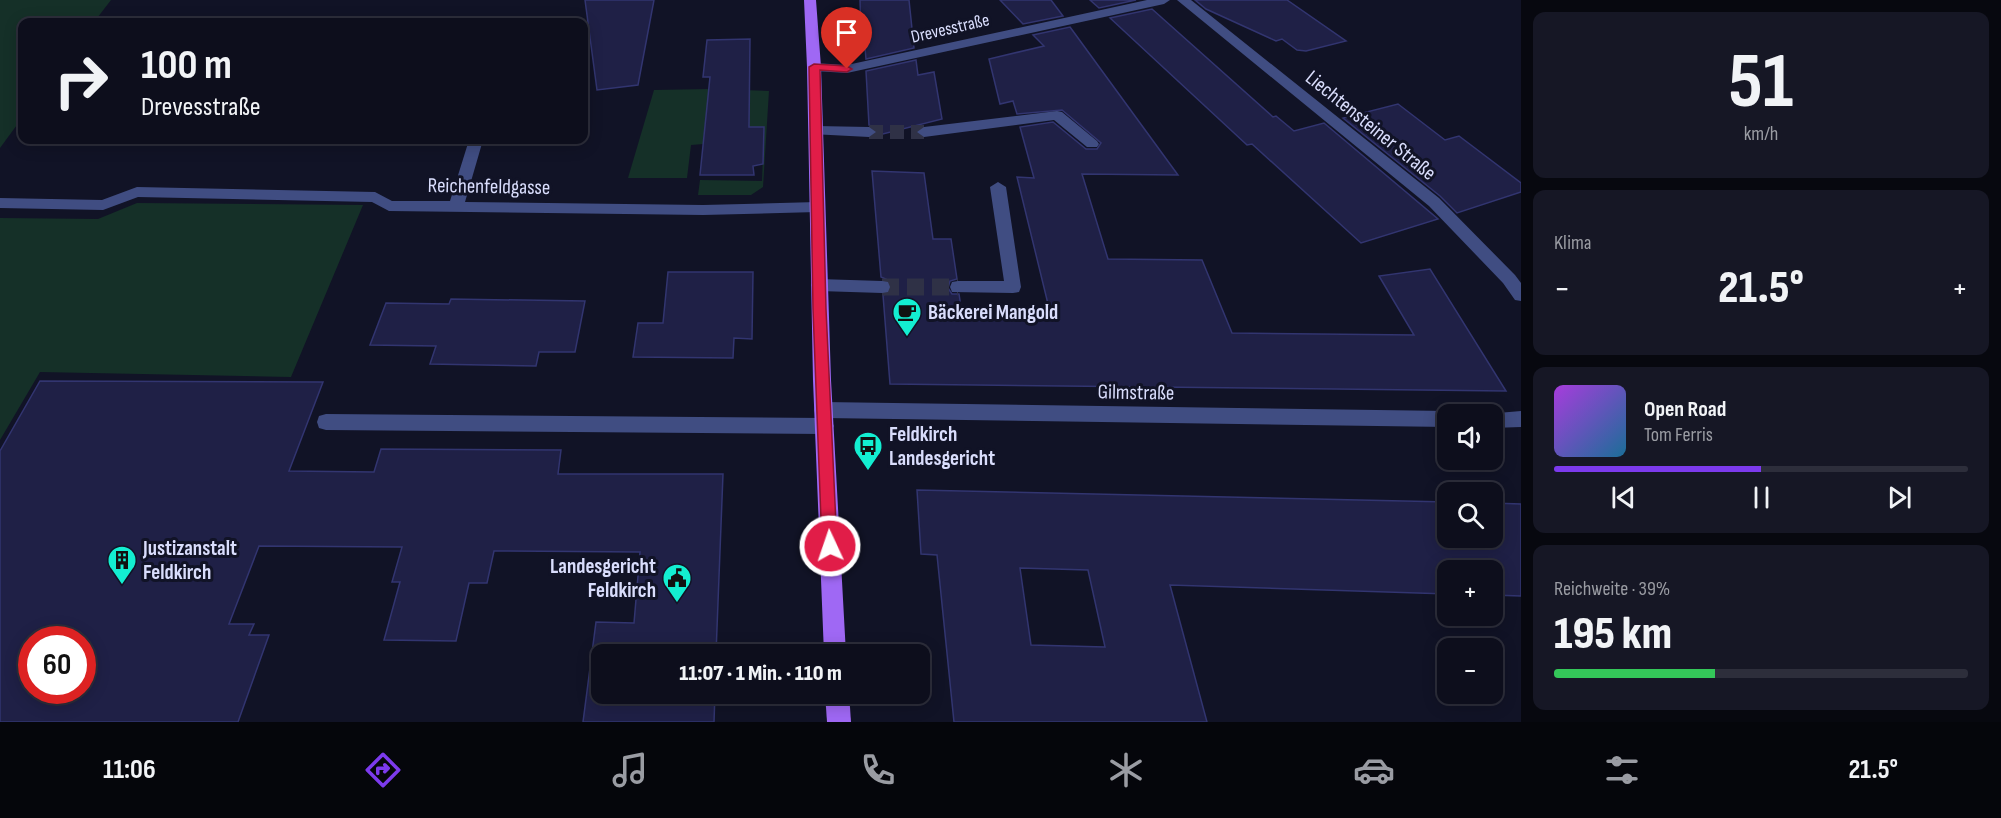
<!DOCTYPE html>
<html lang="de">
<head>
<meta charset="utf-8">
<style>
	body { margin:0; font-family:"Sofia Sans Condensed",sans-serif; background:#161725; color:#f1f3f6; height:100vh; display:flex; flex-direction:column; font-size:22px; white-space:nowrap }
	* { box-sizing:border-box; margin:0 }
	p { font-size:20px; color:#9a9ca3 }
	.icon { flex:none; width:33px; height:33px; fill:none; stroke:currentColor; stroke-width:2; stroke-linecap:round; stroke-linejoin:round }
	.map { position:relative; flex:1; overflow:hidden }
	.drawer { display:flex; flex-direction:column; gap:12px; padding:12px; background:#07080f; width:480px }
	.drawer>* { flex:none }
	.hud { position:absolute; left:18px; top:18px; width:570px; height:126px; border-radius:12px; box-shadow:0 3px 15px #0003,0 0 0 2px #2d2e3b; background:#0d0e1c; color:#f1f3f6; overflow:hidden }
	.buttons { position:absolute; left:1437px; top:404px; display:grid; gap:12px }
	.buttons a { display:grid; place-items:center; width:66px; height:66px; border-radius:12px; background:#0d0e1c; box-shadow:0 3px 15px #0003,0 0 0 2px #2d2e3b; font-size:30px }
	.speed { position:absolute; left:18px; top:626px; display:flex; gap:12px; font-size:30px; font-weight:700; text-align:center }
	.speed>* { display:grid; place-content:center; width:78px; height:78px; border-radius:50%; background:#0d0e1c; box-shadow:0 3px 15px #0003,0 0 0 2px #2d2e3b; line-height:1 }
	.speed .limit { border:9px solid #d22; background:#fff; color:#111 }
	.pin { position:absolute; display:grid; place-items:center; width:51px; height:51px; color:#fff; margin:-62px -26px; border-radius:50% 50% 50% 0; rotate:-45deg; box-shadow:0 0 6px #0007 }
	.pin .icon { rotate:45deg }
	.me { position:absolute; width:66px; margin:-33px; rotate:357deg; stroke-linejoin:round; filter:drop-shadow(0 0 4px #0008) }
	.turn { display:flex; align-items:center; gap:21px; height:126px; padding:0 24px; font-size:27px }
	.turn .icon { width:78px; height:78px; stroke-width:2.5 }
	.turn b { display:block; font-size:42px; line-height:51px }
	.big { font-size:45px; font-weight:800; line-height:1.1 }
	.drawer .widget { flex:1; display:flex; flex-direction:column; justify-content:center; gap:9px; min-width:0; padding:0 21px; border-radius:12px; background:#161725 }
	.drawer .dial { align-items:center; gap:0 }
	.dial b { font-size:78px; line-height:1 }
	.song { display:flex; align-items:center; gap:18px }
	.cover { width:72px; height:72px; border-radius:9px; background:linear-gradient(135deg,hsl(280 70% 55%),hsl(200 70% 35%)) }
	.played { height:6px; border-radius:3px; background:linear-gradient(90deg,#7c3aed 50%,#2d2e3b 50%) }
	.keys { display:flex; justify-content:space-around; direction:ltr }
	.heat { display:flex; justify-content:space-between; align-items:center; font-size:33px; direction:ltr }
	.charge { height:9px; border-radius:4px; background:linear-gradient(90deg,#34c759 39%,#2d2e3b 0) }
	.trip { position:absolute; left:591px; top:644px; width:339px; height:60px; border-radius:12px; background:#0d0e1c; box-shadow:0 3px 15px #0003,0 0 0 2px #2d2e3b; font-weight:800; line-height:60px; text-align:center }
	.dock { display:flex; height:96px; justify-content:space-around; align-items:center; background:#05060b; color:#9a9ca3 }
	.dock .icon { width:42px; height:42px }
	.dock .on { color:#7c3aed }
	.dock b { font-size:27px; color:#f1f3f6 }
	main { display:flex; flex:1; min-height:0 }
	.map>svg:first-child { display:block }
	.green { fill:#153028 }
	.building { fill:#1f2046; stroke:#323570; stroke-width:1.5; fill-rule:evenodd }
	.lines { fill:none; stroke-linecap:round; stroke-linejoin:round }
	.minor-tunnel-far1 { stroke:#2f3146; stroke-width:14; stroke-dasharray:14 7; stroke-linecap:butt }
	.minor-tunnel { stroke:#2f3146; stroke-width:17; stroke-dasharray:17 8; stroke-linecap:butt }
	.minor { fill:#404d82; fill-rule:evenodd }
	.major { fill:#9f68f4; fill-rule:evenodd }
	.route { fill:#e11d48; stroke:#92132f; stroke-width:1.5 }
	.labels { text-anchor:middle; stroke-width:6; stroke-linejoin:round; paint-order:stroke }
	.far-street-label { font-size:18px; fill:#d9ddfc; stroke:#111326 }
	.street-label { font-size:21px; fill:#d9ddfc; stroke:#111326 }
	.poi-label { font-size:21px; font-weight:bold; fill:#d9ddfc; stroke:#111326; text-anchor:start }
</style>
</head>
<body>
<main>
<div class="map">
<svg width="1521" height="722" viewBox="0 0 1521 722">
	<rect width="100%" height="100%" fill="#111326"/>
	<g class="green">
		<polygon points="0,0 111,0 94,22 22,22 22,118 0,148"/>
		<polygon points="710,89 713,91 706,115 703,144 691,145 687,178 628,178 654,90"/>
		<polygon points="742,90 769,91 763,187 751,195 698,195 700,180 762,181 764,127 737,127"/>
		<polygon points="137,203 363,205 291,377 40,372 0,440 0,218 98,219"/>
	</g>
	<g class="building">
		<polygon points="585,0 654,0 638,85 597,90"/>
		<polygon points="860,0 909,0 914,48 866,59 864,36 861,36"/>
		<polygon points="1000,0 1051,0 1063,16 1023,24"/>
		<polygon points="1090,0 1136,0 1099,8"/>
		<polygon points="1195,0 1287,0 1346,41 1306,51 1297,50 1282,39 1276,41 1206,9"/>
		<polygon points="1152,9 1273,117 1276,116 1294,131 1324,123 1438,219 1361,243 1252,144 1247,145 1110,18"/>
		<polygon points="1070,27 1178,175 1082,174 1108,259 1202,260 1232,333 1414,335 1379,276 1430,269 1506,391 890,384 883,295 890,293 892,286 888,280 881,277 872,171 924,173 933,239 951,239 957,279 950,281 948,288 952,294 959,294 961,307 1049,308 1017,177 1034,178 1020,127 1053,122 1086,149 1097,149 1101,143 1062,110 1017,114 1013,101 1000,104 989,59 1044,46 1033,35"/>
		<polygon points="750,39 749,127 764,127 763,164 753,166 754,175 700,175 710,77 703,77 707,40"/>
		<polygon points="916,60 918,75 934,72 942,119 875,136 877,130 869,125 866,71"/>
		<polygon points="1398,104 1445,140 1459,136 1521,183 1521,192 1457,213 1440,196 1343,118"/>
		<polygon points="668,272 753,272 752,339 734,338 733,358 633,357 638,323 663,323"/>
		<polygon points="451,299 585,301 575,352 539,352 536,366 430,364 436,346 370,345 386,303 449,304"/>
		<path d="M40 381 323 382 289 471 374 472 381 449 561 450 558 474H723L716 654H602V693H715L714 722H583L596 622 634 623 640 552 494 551 487 583H469L456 641 384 640 400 582H392L402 547 259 546 229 624H254L249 635H269L238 722H0V451ZM32 639H82V690H32Z"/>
		<path d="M917 490 1448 502V537H1492V503L1521 504V596L1492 595V570H1448V594L1170 585 1207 722H954L937 555 921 554ZM1020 568 1088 570 1105 647 1031 645Z"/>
	</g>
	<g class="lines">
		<polyline class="minor-tunnel-far1" points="869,132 924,132"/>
		<polyline class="minor-tunnel" points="882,287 958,287"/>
		<g class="minor">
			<polygon points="1147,0 1170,0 1164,4 847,73 814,71 807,67 814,63 847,65"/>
			<polygon points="1177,0 1191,0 1439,198 1515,275 1521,283 1521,301 1515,300 1503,283 1429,206"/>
			<polygon points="1057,111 1062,112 1097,141 1099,144 1097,147 1087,147 1054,120 924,137 917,132 924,127"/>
			<polygon points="816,126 869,127 876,132 869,137 811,134 809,131 811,128"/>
			<polygon points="469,140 483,140 465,202 703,205 817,202 823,203 825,207 823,211 817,212 703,215 389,211 372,202 138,197 103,210 0,208 0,198 102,200 137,187 375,192 392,201 450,201"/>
			<polygon points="998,182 1006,187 1021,287 1019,292 1013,293 952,292 950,287 952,282 958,281 1004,281 990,187"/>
			<polygon points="819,279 882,281 888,282 890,287 888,292 882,293 819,291 813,289 811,285 813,281"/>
			<polygon points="823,402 1448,411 1455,414 1448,414 1448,427 824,418 831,420 834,426 831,432 824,434 326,430 319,428 317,422 319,416 326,414 823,418 816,416 814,410 816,404"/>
			<polygon points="1521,411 1521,427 1492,428 1492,414 1486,414"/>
		</g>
		<g class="major">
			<polygon points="804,0 816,0 821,67 831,380 846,654 824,654 813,380 807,67"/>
			<polygon points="825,693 849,693 851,722 827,722"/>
		</g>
	</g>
	<polygon class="route" points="814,64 847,66 852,69 847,72 820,70 826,309 837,546 835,551 830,553 824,551 822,546 813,309 809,67"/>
	<defs>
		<g id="cafe-pin" transform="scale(1.5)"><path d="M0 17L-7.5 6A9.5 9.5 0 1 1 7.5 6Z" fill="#13eed1" stroke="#111326"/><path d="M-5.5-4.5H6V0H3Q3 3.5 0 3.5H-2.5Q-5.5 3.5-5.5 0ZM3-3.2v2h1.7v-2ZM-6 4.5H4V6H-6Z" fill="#111"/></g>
		<g id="bus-pin" transform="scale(1.5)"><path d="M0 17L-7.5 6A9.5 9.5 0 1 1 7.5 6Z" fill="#13eed1" stroke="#111326"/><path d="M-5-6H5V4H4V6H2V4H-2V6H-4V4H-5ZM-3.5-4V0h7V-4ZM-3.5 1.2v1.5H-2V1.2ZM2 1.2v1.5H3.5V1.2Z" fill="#111"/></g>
		<g id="building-pin" transform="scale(1.5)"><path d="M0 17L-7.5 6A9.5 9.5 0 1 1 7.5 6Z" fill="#13eed1" stroke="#111326"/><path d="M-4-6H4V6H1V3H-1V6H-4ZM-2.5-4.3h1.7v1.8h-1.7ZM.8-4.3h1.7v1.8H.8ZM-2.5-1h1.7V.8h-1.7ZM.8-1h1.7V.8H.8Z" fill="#111"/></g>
		<g id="civic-pin" transform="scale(1.5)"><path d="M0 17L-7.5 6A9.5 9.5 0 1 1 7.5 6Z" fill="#13eed1" stroke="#111326"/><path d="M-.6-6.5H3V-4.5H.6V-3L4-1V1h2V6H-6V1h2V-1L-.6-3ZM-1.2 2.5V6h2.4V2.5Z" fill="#111"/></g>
	</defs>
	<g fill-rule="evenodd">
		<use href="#cafe-pin" x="907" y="312"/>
		<use href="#bus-pin" x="868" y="446"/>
		<use href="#building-pin" x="122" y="560"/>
		<use href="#civic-pin" x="677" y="578"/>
	</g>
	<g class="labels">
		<g class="far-street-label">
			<text transform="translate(950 28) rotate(-13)" y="6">Drevesstraße</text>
		</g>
		<g class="street-label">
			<text transform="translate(1371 125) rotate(39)" y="7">Liechtensteiner Straße</text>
			<text transform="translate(489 186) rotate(1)" y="7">Reichenfeldgasse</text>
			<text transform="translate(1136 392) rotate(1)" y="7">Gilmstraße</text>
		</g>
		<g class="poi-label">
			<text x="928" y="319">Bäckerei Mangold</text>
			<text x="889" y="441">Feldkirch<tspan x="889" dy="24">Landesgericht</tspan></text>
			<text x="143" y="555">Justizanstalt<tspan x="143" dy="24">Feldkirch</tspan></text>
			<text x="656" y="573" text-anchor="end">Landesgericht<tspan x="656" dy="24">Feldkirch</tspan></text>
		</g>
	</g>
</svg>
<div class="buttons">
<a><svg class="icon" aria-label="sound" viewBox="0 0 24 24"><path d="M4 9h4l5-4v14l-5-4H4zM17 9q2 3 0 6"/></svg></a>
<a><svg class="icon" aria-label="search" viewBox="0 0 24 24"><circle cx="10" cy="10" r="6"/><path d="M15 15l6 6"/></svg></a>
<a>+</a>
<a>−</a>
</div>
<div class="speed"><div class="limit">60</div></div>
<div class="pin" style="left:847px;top:69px;background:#d93025"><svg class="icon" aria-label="arrive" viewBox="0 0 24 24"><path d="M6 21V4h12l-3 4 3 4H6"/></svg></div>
<svg class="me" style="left:830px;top:546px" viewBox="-20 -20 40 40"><circle r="17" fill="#e11d48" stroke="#fff" stroke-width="3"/><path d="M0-11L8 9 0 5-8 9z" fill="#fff"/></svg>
<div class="trip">11:07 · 1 Min. · 110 m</div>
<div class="hud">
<div class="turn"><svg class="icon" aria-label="right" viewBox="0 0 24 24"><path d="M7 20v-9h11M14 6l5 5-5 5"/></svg><div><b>100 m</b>Drevesstraße</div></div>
</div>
</div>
<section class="drawer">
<div class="widget dial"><b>51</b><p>km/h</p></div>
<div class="widget"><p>Klima</p>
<div class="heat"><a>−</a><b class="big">21.5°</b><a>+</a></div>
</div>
<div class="widget">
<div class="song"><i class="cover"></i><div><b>Open Road</b><p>Tom Ferris</p></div></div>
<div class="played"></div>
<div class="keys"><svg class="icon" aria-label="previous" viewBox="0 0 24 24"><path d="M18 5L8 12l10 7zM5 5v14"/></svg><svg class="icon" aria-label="pause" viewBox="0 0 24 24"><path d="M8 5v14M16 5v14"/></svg><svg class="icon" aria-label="next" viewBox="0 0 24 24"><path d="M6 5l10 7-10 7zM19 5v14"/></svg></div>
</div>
<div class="widget"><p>Reichweite · 39%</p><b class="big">195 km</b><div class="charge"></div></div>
</section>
</main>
<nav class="dock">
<b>11:06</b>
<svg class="icon on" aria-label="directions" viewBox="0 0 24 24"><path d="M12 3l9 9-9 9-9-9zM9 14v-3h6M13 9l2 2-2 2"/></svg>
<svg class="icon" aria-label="music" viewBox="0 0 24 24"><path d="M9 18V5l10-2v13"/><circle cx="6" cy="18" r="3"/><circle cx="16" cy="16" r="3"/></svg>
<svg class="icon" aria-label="phone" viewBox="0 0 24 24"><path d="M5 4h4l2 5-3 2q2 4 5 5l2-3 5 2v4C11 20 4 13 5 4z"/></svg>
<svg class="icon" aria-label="climate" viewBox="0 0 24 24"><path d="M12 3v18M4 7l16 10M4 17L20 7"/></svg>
<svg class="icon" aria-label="car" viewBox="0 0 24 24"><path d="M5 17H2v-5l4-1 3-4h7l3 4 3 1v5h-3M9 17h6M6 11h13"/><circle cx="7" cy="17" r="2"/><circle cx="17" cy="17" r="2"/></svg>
<svg class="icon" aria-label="filters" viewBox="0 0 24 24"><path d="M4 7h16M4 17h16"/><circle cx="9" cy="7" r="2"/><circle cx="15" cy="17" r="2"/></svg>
<b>21.5°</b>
</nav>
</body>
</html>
